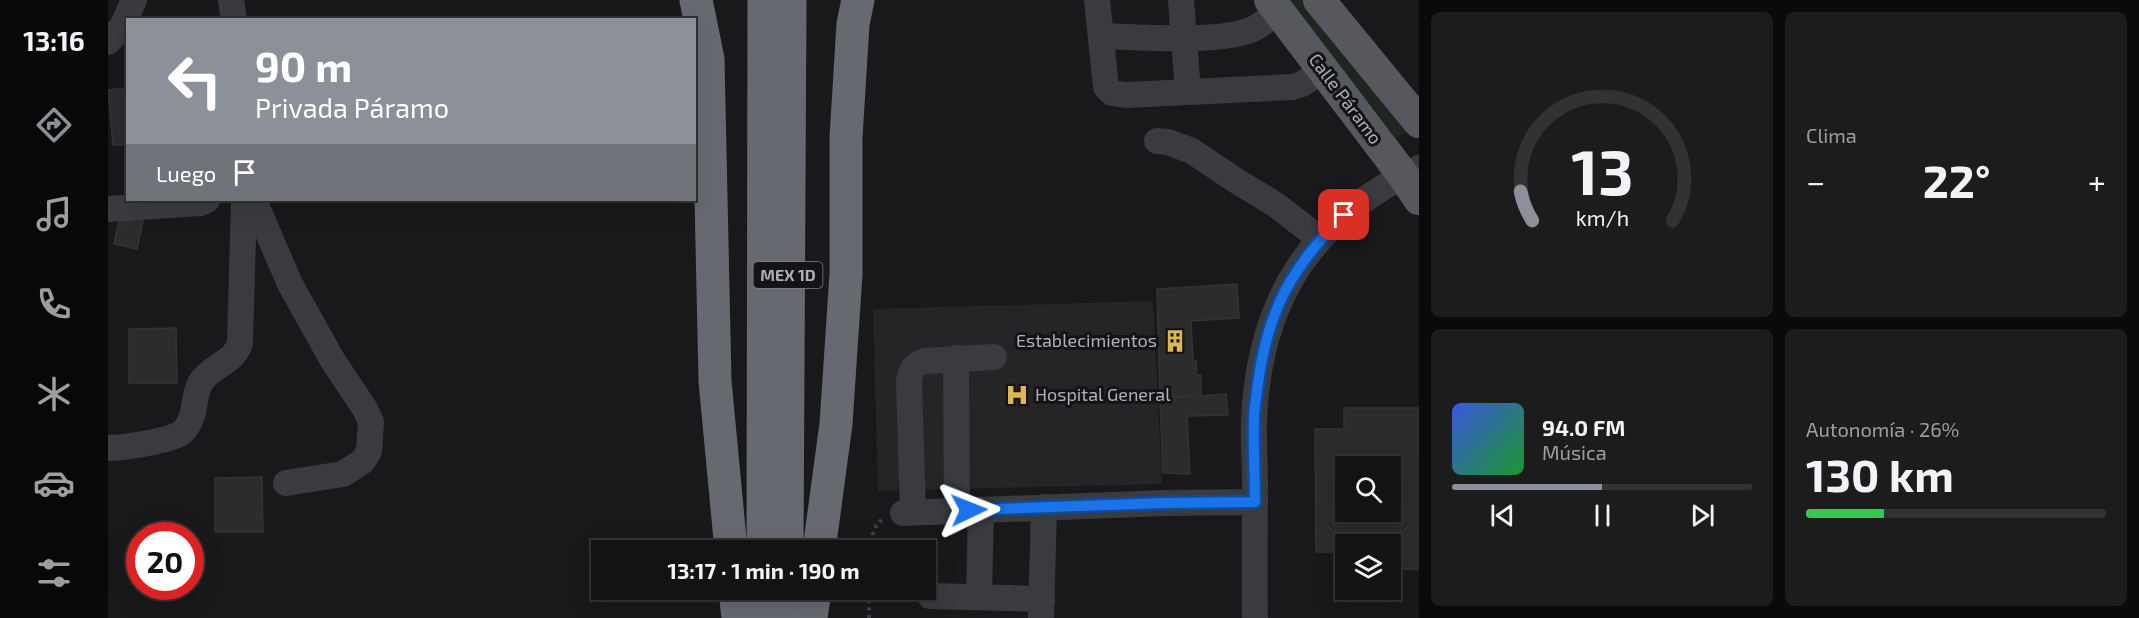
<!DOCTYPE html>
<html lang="es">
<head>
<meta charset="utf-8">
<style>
	body { margin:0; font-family:"Exo 2",sans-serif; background:#1c1c1d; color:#f1f3f6; height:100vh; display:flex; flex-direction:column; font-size:22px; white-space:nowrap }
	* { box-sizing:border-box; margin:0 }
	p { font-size:20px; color:#9d9ea0 }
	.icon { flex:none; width:33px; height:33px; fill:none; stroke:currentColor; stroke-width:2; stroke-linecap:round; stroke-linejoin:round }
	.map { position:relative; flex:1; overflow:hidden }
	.drawer { display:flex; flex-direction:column; gap:12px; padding:12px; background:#0a0a0b; width:720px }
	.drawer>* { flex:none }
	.banner { position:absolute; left:18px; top:18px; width:570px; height:183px; border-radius:0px; box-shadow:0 6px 24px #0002,0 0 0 2px #323234; background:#8c9099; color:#fff; overflow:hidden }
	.controls { position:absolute; left:1227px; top:456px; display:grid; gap:12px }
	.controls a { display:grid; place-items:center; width:66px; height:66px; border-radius:0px; background:#131314; box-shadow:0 6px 24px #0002,0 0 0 2px #323234; font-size:30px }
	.speed { position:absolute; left:18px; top:522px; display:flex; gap:12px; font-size:30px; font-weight:700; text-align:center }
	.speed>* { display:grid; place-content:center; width:78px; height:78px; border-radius:50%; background:#131314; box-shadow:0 6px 24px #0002,0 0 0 2px #323234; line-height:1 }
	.speed .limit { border:9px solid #d22; background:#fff; color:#111 }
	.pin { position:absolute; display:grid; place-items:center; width:51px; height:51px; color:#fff; margin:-26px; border-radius:12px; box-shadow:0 3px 9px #0006 }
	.me { position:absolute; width:66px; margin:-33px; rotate:88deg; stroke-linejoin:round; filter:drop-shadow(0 0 4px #0008) }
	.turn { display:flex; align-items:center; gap:21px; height:126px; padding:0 30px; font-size:27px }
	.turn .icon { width:78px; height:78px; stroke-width:2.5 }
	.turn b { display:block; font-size:42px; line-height:51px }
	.then { display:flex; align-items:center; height:57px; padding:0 30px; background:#0003; gap:12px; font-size:22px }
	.big { font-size:45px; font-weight:700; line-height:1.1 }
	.drawer .widget { flex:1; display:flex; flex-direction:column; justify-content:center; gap:9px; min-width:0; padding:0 21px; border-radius:9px; background:#1c1c1d }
	.drawer .dial { align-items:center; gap:0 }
	.dial svg { height:156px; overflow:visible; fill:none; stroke:#323234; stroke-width:7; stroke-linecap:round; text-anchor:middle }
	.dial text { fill:#f1f3f6; stroke:none }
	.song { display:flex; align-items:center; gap:18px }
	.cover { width:72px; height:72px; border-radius:9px; background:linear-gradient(135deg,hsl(230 70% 55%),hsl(130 70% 35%)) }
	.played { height:6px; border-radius:3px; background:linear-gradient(90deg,#8c9099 50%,#323234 50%) }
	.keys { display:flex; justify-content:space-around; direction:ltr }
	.heat { display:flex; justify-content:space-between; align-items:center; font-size:33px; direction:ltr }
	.charge { height:9px; border-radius:4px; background:linear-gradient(90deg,#34c759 26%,#323234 0) }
	.drawer .tiles { flex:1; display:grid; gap:12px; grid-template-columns:repeat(2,1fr) }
	.trip { position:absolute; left:483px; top:540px; width:345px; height:60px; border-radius:0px; background:#131314; box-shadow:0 6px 24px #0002,0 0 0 2px #323234; font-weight:700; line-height:60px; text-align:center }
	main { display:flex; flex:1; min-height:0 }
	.tab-bar { display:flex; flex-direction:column; width:108px; justify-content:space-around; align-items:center; background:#080808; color:#9d9ea0 }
	.tab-bar .icon { width:42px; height:42px }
	.tab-bar .on { color:#8c9099 }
	.tab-bar b { font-size:27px; color:#f1f3f6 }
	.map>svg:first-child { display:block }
	.built { fill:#252528 }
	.green { fill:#1f2521 }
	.building { fill:#2c2c2e; stroke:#333336; stroke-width:1.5; fill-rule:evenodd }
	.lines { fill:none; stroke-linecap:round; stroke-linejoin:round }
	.path { stroke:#404246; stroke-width:4; stroke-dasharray:3 4.5; stroke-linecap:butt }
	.minor { stroke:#3a3b3f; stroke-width:26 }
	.major { stroke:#57585e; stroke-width:32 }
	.highway { stroke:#676970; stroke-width:33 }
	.route-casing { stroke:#114b97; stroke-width:15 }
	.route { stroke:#1a73e8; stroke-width:10 }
	.labels { text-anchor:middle; stroke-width:6; stroke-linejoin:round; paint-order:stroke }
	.shield { fill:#141416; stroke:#7f8188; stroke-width:1.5 }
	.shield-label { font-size:16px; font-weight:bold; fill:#adb0b9 }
	.street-label { font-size:18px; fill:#adb0b9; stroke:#141416 }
	.poi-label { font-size:18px; fill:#adb0b9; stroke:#141416; text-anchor:end }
</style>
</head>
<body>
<main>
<nav class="tab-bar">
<b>13:16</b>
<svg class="icon on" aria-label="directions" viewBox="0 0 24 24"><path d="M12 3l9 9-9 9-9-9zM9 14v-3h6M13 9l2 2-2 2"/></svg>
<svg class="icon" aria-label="music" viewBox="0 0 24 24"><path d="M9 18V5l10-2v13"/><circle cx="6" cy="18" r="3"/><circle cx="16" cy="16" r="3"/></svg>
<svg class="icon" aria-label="phone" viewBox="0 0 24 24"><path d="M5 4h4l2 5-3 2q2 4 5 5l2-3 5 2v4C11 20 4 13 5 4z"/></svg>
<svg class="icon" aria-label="climate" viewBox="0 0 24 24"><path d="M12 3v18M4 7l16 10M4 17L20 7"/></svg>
<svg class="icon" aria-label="car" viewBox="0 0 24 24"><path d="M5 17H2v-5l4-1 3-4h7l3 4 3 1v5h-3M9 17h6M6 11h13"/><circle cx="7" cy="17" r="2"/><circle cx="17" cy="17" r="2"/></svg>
<svg class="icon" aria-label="filters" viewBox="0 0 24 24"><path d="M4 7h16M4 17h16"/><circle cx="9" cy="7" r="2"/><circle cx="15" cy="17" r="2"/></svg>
</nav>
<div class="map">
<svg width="1311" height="618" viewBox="0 0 1311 618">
	<rect width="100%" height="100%" fill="#19191b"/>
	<polygon class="built" points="1045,301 1054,484 770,491 765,309"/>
	<polygon class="green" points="1180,0 1199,0 1299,132 1288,138"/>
	<g class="building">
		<polygon points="20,88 20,145 5,145 0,90"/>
		<polygon points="12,216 35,221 29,249 6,244"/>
		<polygon points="1129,284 1131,318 1083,321 1085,361 1088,361 1089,376 1093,375 1093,394 1052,398 1049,289"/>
		<polygon points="68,328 69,383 21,383 21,329"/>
		<polygon points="1118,394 1120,415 1079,416 1082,474 1055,473 1052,399"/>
		<path d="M1236 408H1311V569H1282V544H1238V569H1235V552H1208L1207 429H1236ZM1238 466H1282V512H1238Z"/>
		<polygon points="154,477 155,532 107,532 107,478"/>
	</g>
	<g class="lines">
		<g class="path">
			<path d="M763 550C763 540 765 525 775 519"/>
			<polyline points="761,618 761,590"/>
		</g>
		<g class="minor">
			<polyline points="123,0 126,20"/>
			<polyline points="989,0 998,87 1004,93 1018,95 1185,87 1194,84 1215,70"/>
			<polyline points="1073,0 1080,92"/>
			<path d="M993 36C1030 37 1116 44 1147 28 1155 24 1163 16 1170 11"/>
			<polyline points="0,42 14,27 26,0"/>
			<polyline points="1049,141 1060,142 1084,151 1127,180 1168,205 1212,239"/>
			<polyline points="146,200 182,284 225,361 257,409 263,422 261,451 255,461 235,474 178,483"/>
			<polyline points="0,209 92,203 99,200"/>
			<polyline points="848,358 849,510"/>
			<path d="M0 448C15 448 61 441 73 433 79 429 83 419 85 413 87 402 88 386 96 378 108 364 126 362 132 343L136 200"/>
			<path d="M805 512 801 382C802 370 806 364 817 361L886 357"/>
			<polyline points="795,513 1056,503 1147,502"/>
			<polyline points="822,596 934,599"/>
			<polyline points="871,596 873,510"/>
			<polyline points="933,618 936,507"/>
			<path d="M1147 618C1146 573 1147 527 1147 482 1147 461 1145 439 1146 418 1152 299 1203 219 1311 168"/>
		</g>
		<g class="major">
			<polyline points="1162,0 1295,175 1311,199"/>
			<polyline points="1211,0 1311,122"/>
		</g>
		<g class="highway">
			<polyline points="588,0 600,59 607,381 623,550"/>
			<polyline points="655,550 656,0"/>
			<polyline points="679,550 682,0"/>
			<polyline points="711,550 728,424 738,274 738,137 745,24 750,0"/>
			<polyline points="627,590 630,618"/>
			<polyline points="679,590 680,618"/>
			<polyline points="654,618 655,590"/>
			<polyline points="703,618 707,590"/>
		</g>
	</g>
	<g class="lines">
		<g class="route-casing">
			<path id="route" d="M861 510 1056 503 1147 502C1147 474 1145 447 1146 419 1146 407 1149 395 1150 383 1160 309 1184 267 1236 215"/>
		</g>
		<use href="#route" class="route"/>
	</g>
	<defs>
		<g id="building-bare" transform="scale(1.8)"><path d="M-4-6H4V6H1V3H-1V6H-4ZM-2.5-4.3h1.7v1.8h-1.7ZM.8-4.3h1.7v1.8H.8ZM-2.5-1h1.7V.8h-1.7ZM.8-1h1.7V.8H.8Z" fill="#ddb84f" stroke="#141416" stroke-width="2.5" paint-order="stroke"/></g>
		<g id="hospital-bare" transform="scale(1.8)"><path d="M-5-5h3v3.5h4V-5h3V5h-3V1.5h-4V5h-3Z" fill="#ddb84f" stroke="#141416" stroke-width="2.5" paint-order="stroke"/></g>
	</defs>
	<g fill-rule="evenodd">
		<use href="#building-bare" x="1067" y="341"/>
		<use href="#hospital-bare" x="909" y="395"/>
	</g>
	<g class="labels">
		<rect class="shield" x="645.5" y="262" width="69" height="26" rx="4.5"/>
		<g class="shield-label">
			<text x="680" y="281">MEX 1D</text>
		</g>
		<g class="street-label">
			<text transform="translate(1237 99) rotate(53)" y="6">Calle Páramo</text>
		</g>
		<g class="poi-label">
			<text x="1049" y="347">Establecimientos</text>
			<text x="927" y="401" text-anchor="start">Hospital General</text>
		</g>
	</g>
</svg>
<div class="controls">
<a><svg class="icon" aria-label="search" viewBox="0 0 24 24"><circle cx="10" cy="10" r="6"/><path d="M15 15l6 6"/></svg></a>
<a><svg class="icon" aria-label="layers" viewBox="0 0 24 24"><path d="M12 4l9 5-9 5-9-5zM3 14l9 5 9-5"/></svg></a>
</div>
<div class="speed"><div class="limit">20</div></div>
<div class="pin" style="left:1236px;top:215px;background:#d93025"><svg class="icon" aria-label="arrive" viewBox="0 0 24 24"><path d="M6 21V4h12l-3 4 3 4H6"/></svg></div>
<svg class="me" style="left:861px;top:510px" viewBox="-20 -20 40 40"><path d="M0-17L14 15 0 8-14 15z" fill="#1a73e8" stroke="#fff" stroke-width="4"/></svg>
<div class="trip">13:17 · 1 min · 190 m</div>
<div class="banner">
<div class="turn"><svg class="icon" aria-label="left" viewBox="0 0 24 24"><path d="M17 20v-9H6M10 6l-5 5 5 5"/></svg><div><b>90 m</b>Privada Páramo</div></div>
<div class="then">Luego<svg class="icon" aria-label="arrive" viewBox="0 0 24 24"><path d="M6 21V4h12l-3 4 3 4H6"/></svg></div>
</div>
</div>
<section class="drawer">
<div class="tiles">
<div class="widget dial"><svg viewBox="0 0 100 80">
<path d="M14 69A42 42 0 1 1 86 69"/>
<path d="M14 69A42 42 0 0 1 8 54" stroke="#8c9099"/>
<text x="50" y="56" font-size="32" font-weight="700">13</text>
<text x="50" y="72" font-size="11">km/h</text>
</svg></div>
<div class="widget"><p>Clima</p>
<div class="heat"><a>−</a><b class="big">22°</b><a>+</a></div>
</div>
<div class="widget">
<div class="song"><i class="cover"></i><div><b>94.0 FM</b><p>Música</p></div></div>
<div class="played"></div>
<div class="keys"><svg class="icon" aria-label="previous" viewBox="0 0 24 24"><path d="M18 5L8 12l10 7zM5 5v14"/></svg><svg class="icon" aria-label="pause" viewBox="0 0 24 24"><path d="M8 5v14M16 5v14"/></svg><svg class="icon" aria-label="next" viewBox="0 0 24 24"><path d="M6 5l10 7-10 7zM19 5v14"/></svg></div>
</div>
<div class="widget"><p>Autonomía · 26%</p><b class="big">130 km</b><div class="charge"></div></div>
</div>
</section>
</main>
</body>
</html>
